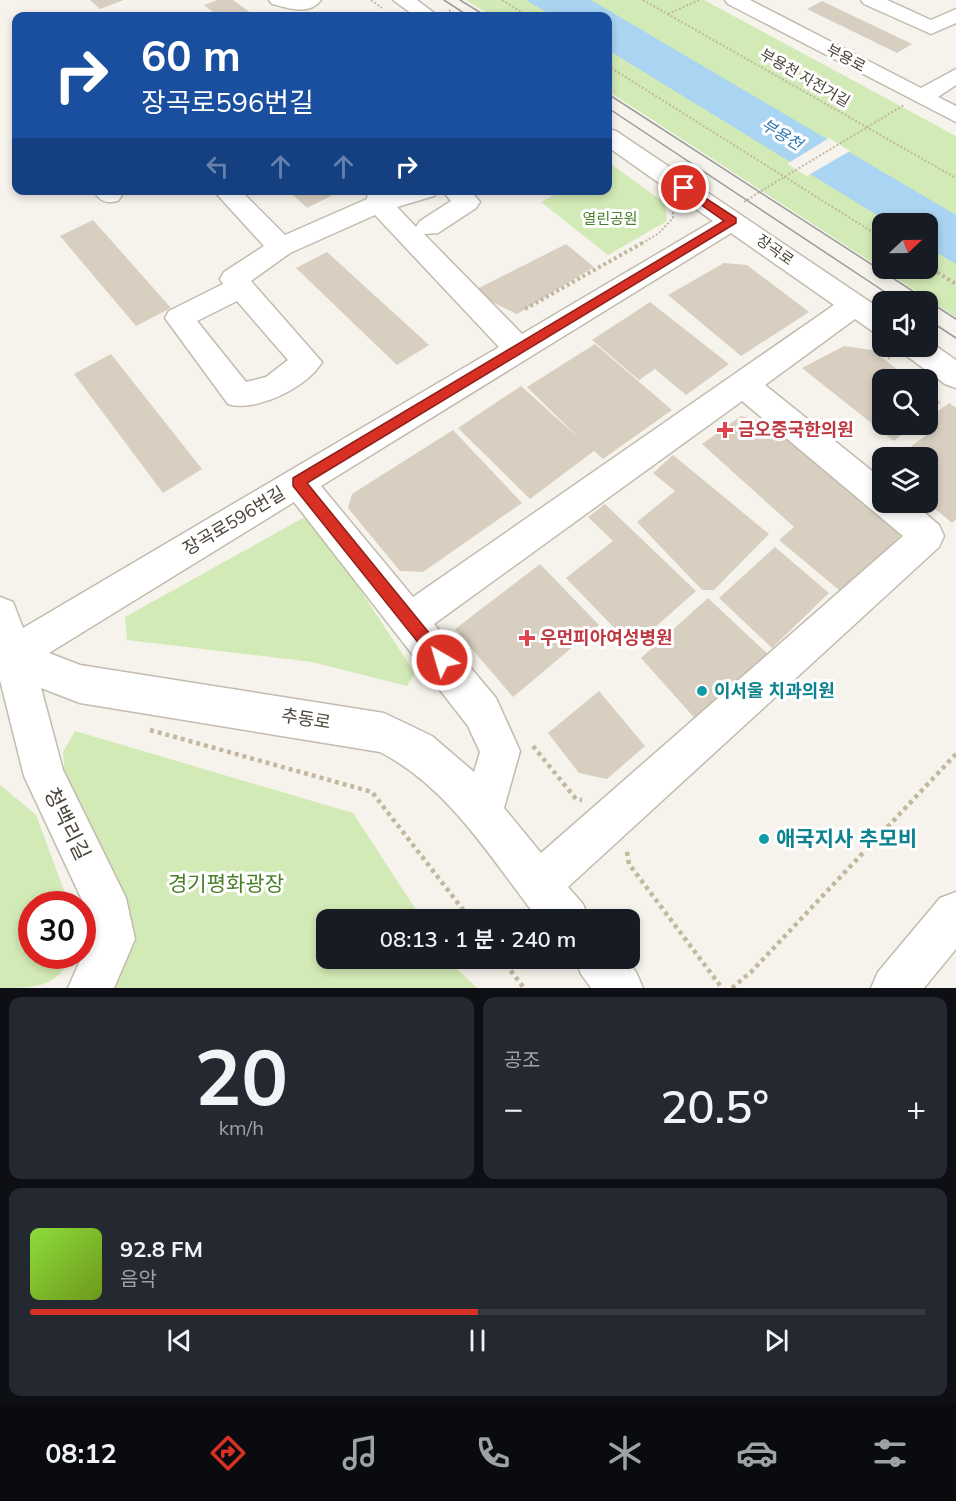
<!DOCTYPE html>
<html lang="ko">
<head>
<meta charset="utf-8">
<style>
	body { margin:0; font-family:Mulish,"Noto Sans KR",sans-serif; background:#242831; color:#f1f3f6; height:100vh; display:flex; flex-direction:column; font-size:22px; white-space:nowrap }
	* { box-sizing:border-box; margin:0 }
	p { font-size:20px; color:#9ea1a6 }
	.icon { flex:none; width:33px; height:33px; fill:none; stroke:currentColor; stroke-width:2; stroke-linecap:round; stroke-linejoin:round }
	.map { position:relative; height:988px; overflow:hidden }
	.sheet { display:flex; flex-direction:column; gap:9px; padding:9px; background:#0d0f14; flex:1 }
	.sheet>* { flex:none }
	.hud { position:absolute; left:12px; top:12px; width:600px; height:183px; border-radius:12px; box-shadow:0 3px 9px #0003; background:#1a4fa0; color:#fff; overflow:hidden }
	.needle { width:39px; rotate:68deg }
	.tools { position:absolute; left:872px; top:213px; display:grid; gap:12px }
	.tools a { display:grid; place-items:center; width:66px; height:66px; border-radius:12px; background:#171b24; box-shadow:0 3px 9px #0003; font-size:30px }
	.speed { position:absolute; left:18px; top:891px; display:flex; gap:12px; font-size:30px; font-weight:700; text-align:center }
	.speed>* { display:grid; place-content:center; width:78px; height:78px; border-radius:50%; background:#171b24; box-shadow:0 3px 9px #0003; line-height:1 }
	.speed .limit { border:9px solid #d22; background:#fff; color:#111 }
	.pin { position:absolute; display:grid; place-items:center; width:51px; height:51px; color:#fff; margin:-26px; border:3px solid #fff; border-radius:50%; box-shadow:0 2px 6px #0007 }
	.me { position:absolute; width:66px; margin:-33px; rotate:322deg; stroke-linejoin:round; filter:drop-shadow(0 0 4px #0008) }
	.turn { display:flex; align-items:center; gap:21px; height:126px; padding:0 30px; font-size:27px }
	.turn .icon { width:78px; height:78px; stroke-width:2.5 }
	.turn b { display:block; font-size:42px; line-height:51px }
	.lanes { display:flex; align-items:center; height:57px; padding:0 30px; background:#0003; justify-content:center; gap:30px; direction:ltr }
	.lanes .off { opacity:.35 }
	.big { font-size:45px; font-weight:600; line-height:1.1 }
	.sheet .card { flex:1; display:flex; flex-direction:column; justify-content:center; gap:9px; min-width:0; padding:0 21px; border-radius:12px; background:#242831 }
	.sheet .dial { align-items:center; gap:0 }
	.dial b { font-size:78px; line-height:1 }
	.song { display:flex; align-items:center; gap:18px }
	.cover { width:72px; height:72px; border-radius:9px; background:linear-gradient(135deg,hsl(90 70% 55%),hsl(80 70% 35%)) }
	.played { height:6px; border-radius:3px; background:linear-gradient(90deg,#d93025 50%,#363941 50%) }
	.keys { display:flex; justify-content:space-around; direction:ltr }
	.heat { display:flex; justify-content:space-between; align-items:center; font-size:33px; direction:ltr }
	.sheet .tiles { flex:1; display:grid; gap:9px; grid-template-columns:1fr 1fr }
	.card:last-child { grid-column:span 2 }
	.trip { position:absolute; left:316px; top:909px; width:324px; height:60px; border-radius:12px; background:#171b24; box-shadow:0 3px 9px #0003; font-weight:600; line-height:60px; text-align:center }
	.tab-bar { display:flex; height:96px; justify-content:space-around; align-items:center; background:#090b0e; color:#9ea1a6 }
	.tab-bar .icon { width:42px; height:42px }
	.tab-bar .selected { color:#d93025 }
	.tab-bar b { font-size:27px; color:#f1f3f6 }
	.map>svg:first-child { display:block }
	.green { fill:#d2eab5; fill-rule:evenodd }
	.water { fill:#a9d4f2 }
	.pier { fill:#f6f3ec }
	.building { fill:#d8cfc1 }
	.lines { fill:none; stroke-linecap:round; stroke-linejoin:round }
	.minor-casing { stroke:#c2bbae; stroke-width:3 }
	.path-far2 { stroke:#c4b79f; stroke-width:2; stroke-dasharray:2 2; stroke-linecap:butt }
	.path-far1 { stroke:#c4b79f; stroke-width:4; stroke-dasharray:3 3; stroke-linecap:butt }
	.path { stroke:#c4b79f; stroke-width:4.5; stroke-dasharray:4 4; stroke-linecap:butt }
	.minor { fill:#fff; fill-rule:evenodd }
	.tram { stroke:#9a9a9a; stroke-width:1.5 }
	.path-bridge { stroke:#c4b79f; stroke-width:2; stroke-dasharray:2 2; stroke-linecap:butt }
	.route { fill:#d93025; stroke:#8d1f18; stroke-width:1.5 }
	.health-dot { fill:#e0444e; stroke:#fff; stroke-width:2 }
	.culture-dot { fill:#0f9aa8; stroke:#fff; stroke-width:2 }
	.labels { text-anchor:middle; stroke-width:6; stroke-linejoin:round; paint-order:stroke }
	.far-street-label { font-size:15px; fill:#4b4439; stroke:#fff }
	.far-park-label { font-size:15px; fill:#4a7f2a; stroke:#fff }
	.far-water-label { font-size:16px; font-style:italic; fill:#2e7ab2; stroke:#fff }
	.health-label { font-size:18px; font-weight:bold; fill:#be3a42; stroke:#fff; text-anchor:start }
	.street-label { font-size:18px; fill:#4b4439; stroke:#fff }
	.culture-label { font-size:18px; font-weight:bold; fill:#0d838f; stroke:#fff; text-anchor:start }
	.near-street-label { font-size:21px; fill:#4b4439; stroke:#fff }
	.near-culture-label { font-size:21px; font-weight:bold; fill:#0d838f; stroke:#fff; text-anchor:start }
	.near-park-label { font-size:21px; fill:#4a7f2a; stroke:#fff }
</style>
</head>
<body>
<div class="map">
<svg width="956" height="988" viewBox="0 0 956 988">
	<rect width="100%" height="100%" fill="#f6f3ec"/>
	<g class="green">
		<path d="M466 0H704L956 136V317L608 91V16H492ZM882 224H927V268H882Z"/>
		<polygon points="611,164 665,203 667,221 608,255 541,202 562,191 608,190 608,166"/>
		<polygon points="303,518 318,526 415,673 407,686 312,662 127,640 125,617"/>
		<polygon points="75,731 353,813 422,919 327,920 327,958 447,959 477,988 107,988 65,776 63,752"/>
		<path d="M0 785 36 815 69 904H32V956H73C55 988 36 988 0 988Z"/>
	</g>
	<polygon class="water" points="526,0 591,0 956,215 956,264 927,247 927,224 890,223 608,50 608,16 553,16"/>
	<polygon class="pier" points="829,138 850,151 807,176 787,164"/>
	<g class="building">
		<polygon points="90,0 124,0 100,9"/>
		<polygon points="218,0 233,0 255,16 218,16 204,5"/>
		<polygon points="822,1 912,44 897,53 807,9"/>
		<polygon points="288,190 337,190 339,192 307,208"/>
		<polygon points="93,220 171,308 136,326 60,236"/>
		<polygon points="566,244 594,267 517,314 471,292"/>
		<polygon points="327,252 429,345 397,365 296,268"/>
		<polygon points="724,263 747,265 809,312 741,356 668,295"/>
		<polygon points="650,302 729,364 686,395 655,369 639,380 592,340"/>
		<polygon points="595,344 672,410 603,459 594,451 530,499 458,428 521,386 581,440 527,387"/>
		<polygon points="844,346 872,350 911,380 882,380 882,424 914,424 894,441 802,368"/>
		<polygon points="111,354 202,469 163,493 74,374"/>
		<polygon points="927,392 941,402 927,414"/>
		<polygon points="949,403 956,408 956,519 952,523 927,502 927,491 931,488 927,484 927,458 919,458 908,449 929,433 919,424 927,424 927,419"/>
		<polygon points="741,416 766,422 898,528 901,542 845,595 779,540 794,527 702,444"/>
		<polygon points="453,430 522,503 423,572 400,571 348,508 352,494"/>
		<polygon points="673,455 769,534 714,590 702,590 637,522 675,491 653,473"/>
		<polygon points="605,504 696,591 635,645 626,640 566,578 613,541 588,517"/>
		<polygon points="775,547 829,593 772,648 719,598"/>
		<polygon points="540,564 599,625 513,697 455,629"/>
		<polygon points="708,598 770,656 699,723 641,658"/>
		<polygon points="599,691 645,746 607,779 579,773 548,733"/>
	</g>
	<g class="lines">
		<g class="minor-casing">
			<g id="minor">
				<path d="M269 0H321C309 16 288 8 272 4Z"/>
				<polygon points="393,0 417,0 438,16 415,16"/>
				<polygon points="725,0 750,0 921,88 956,69 956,85 938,97 956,106 956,122 728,4"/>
				<polygon points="861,0 887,0 931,20 956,9 956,23 931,34 864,4"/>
				<path d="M608 129 616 131 882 310V335L872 331 855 319 765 385 882 479V502H912L939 525 944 536 939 547 568 887 583 904 589 920H539C492 860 449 787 380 752L80 703 41 688 63 770 126 898 135 939 114 988H68L90 938 83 902 24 776 0 680V597L13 602 23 628 499 347 375 215 290 253 251 281 322 362C308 387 255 413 228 404L165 318 169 311 223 284 220 279 224 272 264 246 213 190H240L285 235 367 199 368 190H437L434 196 397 207 416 227 420 221 451 201 442 190H470L480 202 476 208 438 233 424 234 522 334 713 221 608 147ZM731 233 834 305 413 597 321 486ZM237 301 288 360 266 377 246 382 197 321ZM742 401 903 536 541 853 504 808 520 751 496 698 434 624ZM294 502 468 726 480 752 474 772 432 736 384 713 80 665 49 653Z"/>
				<path d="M93 190H119L122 195 118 201C105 204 100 201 93 190Z"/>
				<polygon points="927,340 956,360 956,388 945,384 904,354 900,346 927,346"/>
				<polygon points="956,892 956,949 924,988 871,988 878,972 940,898"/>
				<polygon points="575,958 626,958 636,972 643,988 591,988 581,974"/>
			</g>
		</g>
		<g class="path-far2">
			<polyline points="371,0 382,8"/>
			<polyline points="502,0 528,16"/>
			<polyline points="643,0 956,178"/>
			<polyline points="449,10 459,16"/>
			<polyline points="668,14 699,0"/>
			<polyline points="608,66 882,238"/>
			<polyline points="744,202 761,191"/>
			<polyline points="642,243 658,234 673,218 673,208"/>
		</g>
		<g class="path-far1">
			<polyline points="927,266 956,284"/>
			<polyline points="525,309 644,242"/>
			<polyline points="874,347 890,358"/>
		</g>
		<g class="path">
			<polyline points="150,730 372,792 471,920"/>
			<polyline points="533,746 576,799 582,800"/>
			<polyline points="627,852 629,864 722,988"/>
			<polyline points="501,958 524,988"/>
			<polyline points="732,988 752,971 956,754"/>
		</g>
		<use href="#minor" class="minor"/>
		<g class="tram">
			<polyline points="444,0 467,15"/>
			<polyline points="460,0 486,16"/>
			<polyline points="608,94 956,319"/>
			<polyline points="608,108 900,302"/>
			<polyline points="927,319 956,338"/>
		</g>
		<polyline class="path-bridge" points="761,191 904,105"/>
	</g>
	<polygon class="route" points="680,186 687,186 736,218 736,223 307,483 447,655 449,660 447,665 442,668 436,665 293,486 293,478 724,221 680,190"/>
	<g class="health-dot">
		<path d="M722 421h6v6h6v6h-6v6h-6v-6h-6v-6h6z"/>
		<path d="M524 629h6v6h6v6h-6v6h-6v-6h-6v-6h6z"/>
	</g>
	<g class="culture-dot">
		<circle cx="702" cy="691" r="6"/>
		<circle cx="764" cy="839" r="6"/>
	</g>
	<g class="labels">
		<g class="far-street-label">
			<text transform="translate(846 58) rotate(28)" y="5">부용로</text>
			<text transform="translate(805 78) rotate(30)" y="5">부용천 자전거길</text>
			<text transform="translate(775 250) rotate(35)" y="5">장곡로</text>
		</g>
		<g class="far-park-label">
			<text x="610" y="224">열린공원</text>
		</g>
		<g class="far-water-label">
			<text transform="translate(782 134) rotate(31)" y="6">부용천</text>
		</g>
		<g class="health-label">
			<text x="738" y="436">금오중국한의원</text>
			<text x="540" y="644">우먼피아여성병원</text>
		</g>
		<g class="street-label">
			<text transform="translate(234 521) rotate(-31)" y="6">장곡로596번길</text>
			<text transform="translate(306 719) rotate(9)" y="6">추동로</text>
		</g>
		<g class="culture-label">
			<text x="714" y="697">이서울 치과의원</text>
		</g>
		<g class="near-street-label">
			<text transform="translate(67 824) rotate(64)" y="7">청백리길</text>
		</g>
		<g class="near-culture-label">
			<text x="776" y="846">애국지사 추모비</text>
		</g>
		<g class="near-park-label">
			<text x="226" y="891">경기평화광장</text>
		</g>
	</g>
</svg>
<div class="tools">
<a><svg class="needle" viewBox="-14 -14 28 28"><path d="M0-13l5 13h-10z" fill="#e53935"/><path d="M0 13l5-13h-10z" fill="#9ea1a6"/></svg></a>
<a><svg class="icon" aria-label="sound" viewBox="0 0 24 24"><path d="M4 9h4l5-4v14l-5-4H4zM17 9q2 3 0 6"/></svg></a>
<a><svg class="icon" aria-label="search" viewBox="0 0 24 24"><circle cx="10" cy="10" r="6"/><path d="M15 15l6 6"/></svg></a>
<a><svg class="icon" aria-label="layers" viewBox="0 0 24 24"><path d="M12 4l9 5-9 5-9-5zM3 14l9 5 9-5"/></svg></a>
</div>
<div class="speed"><div class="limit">30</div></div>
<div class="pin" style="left:684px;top:188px;background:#d93025"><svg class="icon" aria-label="arrive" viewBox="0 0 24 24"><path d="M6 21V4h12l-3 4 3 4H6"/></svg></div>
<svg class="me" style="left:442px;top:660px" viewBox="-20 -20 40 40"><circle r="17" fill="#d93025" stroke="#fff" stroke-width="3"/><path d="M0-11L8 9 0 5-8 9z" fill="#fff"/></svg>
<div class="trip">08:13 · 1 분 · 240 m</div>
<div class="hud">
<div class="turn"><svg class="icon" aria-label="right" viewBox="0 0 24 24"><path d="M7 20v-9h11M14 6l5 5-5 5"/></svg><div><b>60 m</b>장곡로596번길</div></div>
<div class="lanes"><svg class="icon off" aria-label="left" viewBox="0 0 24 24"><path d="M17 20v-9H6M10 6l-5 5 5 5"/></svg><svg class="icon off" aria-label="ahead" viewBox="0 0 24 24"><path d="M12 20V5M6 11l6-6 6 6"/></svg><svg class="icon off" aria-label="ahead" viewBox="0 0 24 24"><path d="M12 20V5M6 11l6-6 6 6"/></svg><svg class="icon" aria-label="right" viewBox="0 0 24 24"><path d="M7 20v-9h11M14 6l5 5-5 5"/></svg></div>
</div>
</div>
<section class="sheet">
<div class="tiles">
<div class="card dial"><b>20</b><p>km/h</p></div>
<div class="card"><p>공조</p>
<div class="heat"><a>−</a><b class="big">20.5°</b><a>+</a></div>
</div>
<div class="card">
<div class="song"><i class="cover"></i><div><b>92.8 FM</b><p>음악</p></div></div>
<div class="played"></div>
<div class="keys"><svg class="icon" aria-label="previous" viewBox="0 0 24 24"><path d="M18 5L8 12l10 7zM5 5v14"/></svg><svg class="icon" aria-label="pause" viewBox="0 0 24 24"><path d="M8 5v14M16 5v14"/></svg><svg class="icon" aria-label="next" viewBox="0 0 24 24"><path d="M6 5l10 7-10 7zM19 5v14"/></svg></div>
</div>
</div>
</section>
<nav class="tab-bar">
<b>08:12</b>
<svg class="icon selected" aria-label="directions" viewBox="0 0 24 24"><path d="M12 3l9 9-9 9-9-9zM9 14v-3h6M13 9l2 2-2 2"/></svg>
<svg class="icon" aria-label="music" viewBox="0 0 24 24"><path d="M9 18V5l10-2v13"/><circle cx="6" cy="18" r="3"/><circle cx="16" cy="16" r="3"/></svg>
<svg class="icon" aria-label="phone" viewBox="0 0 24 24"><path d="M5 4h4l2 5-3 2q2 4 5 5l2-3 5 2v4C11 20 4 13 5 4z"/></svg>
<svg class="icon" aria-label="climate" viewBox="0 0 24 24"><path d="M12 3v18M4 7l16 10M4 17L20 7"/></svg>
<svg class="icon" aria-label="car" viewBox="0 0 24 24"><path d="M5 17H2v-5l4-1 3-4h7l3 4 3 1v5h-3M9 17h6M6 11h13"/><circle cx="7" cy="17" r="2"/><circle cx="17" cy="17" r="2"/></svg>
<svg class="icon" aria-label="filters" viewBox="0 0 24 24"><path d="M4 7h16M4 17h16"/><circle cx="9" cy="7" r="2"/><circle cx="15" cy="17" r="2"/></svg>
</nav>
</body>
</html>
